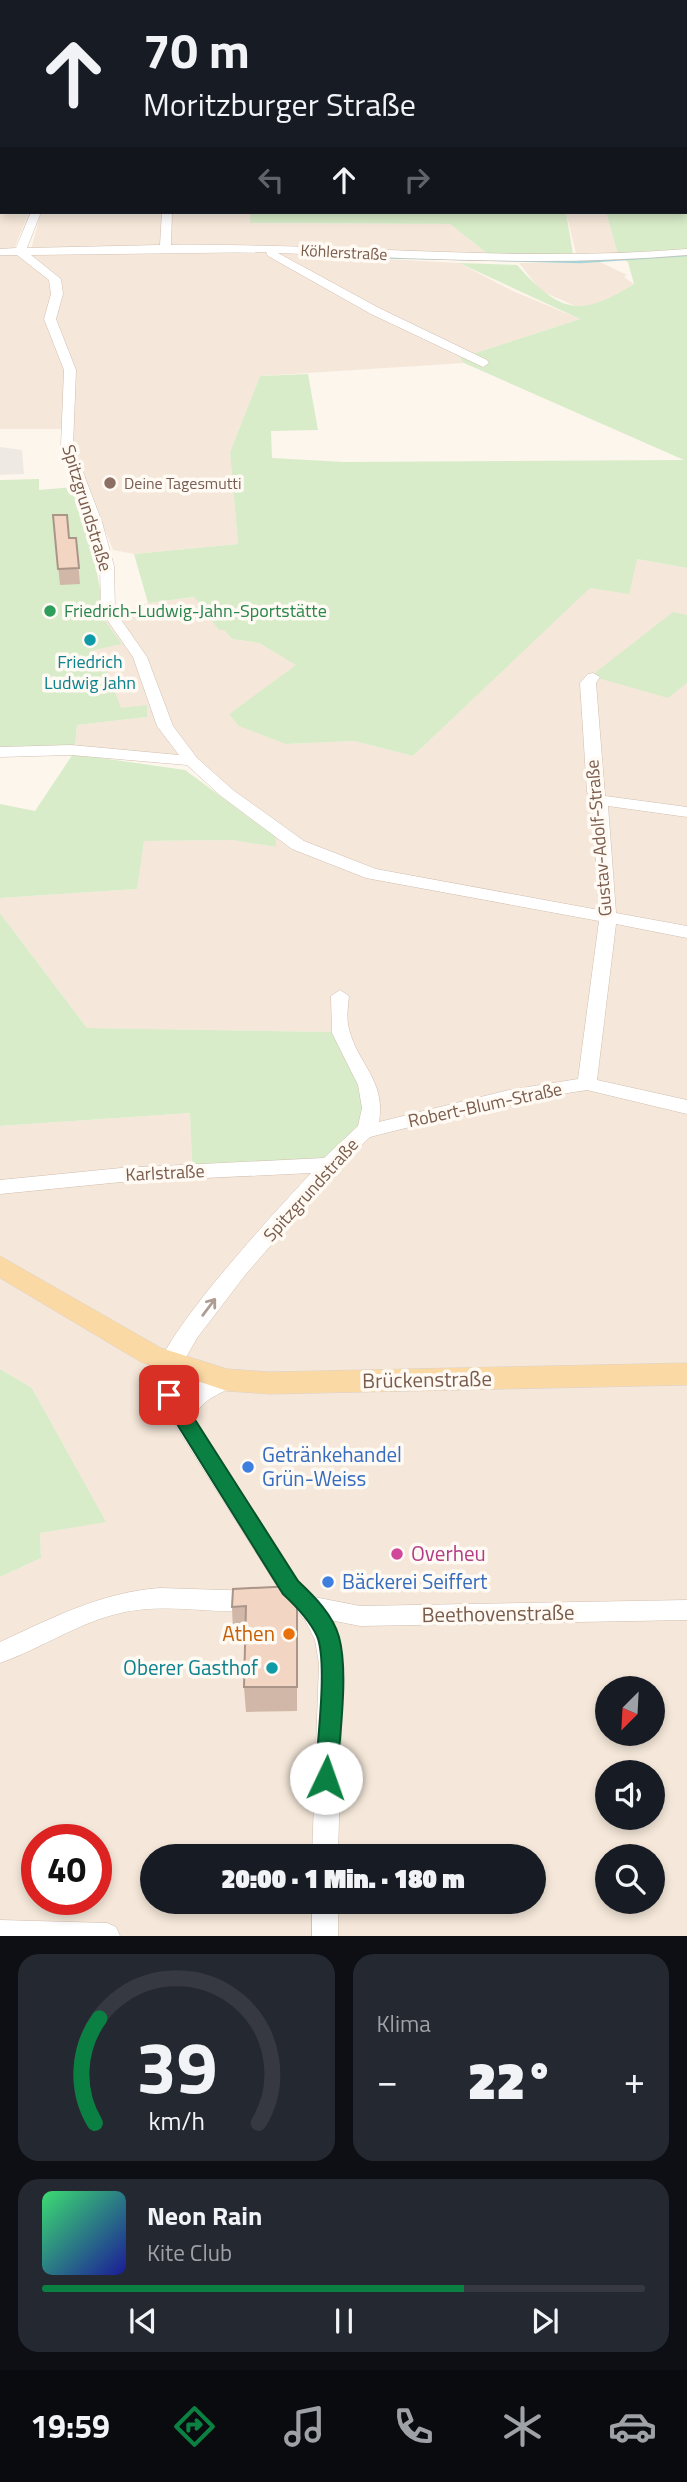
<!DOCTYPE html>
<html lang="de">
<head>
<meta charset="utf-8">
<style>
	body { margin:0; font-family:"Titillium Web",sans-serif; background:#242831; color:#f1f3f6; height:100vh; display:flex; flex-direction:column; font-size:26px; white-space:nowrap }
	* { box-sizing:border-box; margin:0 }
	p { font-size:23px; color:#9ea1a6 }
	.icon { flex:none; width:38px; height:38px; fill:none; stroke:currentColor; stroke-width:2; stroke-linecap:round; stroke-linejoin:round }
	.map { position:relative; height:1936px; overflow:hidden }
	.sheet { display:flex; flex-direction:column; gap:18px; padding:18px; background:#0d0f14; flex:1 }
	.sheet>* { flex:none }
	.top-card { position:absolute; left:0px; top:0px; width:688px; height:214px; box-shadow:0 4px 10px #0003; background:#171b24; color:#f1f3f6; overflow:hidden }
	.needle { width:46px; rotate:204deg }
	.tools { position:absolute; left:595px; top:1676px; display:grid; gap:14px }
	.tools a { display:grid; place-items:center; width:70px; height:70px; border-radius:50%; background:#171b24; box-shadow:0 4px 10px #0003; font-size:35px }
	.speed { position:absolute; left:21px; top:1824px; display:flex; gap:14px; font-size:35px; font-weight:700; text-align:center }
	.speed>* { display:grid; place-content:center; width:91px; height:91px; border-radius:50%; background:#171b24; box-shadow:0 4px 10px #0003; line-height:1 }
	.speed .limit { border:10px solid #d22; background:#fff; color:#111 }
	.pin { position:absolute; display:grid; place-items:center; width:60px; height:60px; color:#fff; margin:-30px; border-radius:14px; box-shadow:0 4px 10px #0006 }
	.me { position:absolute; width:77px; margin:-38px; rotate:3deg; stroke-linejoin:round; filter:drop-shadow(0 0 5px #0008) }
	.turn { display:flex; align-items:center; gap:24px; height:147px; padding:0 28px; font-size:32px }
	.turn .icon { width:91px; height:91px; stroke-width:2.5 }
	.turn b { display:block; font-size:49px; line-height:60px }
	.lanes { display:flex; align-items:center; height:66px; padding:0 28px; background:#0003; justify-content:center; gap:35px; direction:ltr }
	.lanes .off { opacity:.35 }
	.big { font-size:52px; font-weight:800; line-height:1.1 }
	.sheet .card { flex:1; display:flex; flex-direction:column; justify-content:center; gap:10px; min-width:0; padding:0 24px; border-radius:21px; background:#242831 }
	.sheet .dial { align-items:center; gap:0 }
	.dial svg { height:182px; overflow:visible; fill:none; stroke:#363941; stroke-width:7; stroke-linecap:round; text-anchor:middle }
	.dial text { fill:#f1f3f6; stroke:none }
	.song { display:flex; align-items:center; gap:21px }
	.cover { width:84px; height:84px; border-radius:10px; background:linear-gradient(135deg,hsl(140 70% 55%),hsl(240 70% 35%)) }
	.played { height:7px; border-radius:4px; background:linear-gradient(90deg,#0b8043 70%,#363941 70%) }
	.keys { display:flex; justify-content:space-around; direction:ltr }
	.heat { display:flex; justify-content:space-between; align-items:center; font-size:38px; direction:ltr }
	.sheet .tiles { flex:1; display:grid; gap:18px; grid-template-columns:1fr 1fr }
	.card:last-child { grid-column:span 2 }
	.trip { position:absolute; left:140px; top:1844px; width:406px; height:70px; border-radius:35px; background:#171b24; box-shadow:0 4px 10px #0003; font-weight:800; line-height:70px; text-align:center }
	.tabs { display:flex; height:112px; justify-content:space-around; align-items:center; background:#090b0e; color:#9ea1a6 }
	.tabs .icon { width:49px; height:49px }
	.tabs .current { color:#0b8043 }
	.tabs b { font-size:32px; color:#f1f3f6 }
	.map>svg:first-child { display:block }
	.residential { fill:#f5e8da; fill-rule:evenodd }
	.industrial { fill:#efe9e4 }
	.green { fill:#d8ecc9 }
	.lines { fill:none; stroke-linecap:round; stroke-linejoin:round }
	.stream { stroke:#a5d3da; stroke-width:2.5 }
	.minor-casing { stroke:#d1beb0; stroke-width:1 }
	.major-casing { stroke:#dad1cd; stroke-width:1 }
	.minor { fill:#fff; fill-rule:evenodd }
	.major { fill:#fbd9a5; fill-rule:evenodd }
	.wall { fill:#d1b7a8 }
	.building { fill:#f3d5c3; stroke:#aa9588; stroke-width:2 }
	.oneway { stroke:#af9d94 }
	.route { fill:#0b8043; stroke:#07532c; stroke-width:2 }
	.education-dot { fill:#8d6e63; stroke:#fffaf3; stroke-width:2.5 }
	.leisure-dot { fill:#2e9e5b; stroke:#fffaf3; stroke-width:2.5 }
	.culture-dot { fill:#0f9aa8; stroke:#fffaf3; stroke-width:2.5 }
	.shop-dot { fill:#3f7fe0; stroke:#fffaf3; stroke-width:2.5 }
	.hotel-dot { fill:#d1479c; stroke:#fffaf3; stroke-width:2.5 }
	.food-dot { fill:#e8710a; stroke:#fffaf3; stroke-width:2.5 }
	.labels { text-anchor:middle; stroke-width:7; stroke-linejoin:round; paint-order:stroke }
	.far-street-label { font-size:16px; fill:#7a5c4d; stroke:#fffaf3 }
	.far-education-label { font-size:16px; fill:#785e54; stroke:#fffaf3; text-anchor:start }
	.street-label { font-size:18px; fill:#7a5c4d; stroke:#fffaf3 }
	.leisure-label { font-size:18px; fill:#27864d; stroke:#fffaf3; text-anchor:start }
	.culture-label { font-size:18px; fill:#0d838f; stroke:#fffaf3 }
	.near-street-label { font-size:21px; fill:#7a5c4d; stroke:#fffaf3 }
	.near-shop-label { font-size:21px; fill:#366cbe; stroke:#fffaf3; text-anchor:start }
	.near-hotel-label { font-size:21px; fill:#b23c85; stroke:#fffaf3; text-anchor:start }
	.near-food-label { font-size:21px; fill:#c56008; stroke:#fffaf3; text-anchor:end }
	.near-culture-label { font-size:21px; fill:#0d838f; stroke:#fffaf3; text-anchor:end }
</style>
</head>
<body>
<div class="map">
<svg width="687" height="1936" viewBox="0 0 687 1936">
	<rect width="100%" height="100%" fill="#fdf6ec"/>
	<g class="residential">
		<polygon points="0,34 2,212 29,212 12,255 260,252 459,263 513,291 580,319 460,358 464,363 260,376 230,452 238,544 134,554 113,550 77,460 71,429 0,429"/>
		<polygon points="41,212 251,212 251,223 450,224 489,255 265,246 31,249"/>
		<polygon points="566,212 606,212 618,255 576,254"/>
		<polygon points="600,262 627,275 624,277 634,284 606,301 580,308 541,291 519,263"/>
		<path d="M637 559 687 568V1936H0V1577L41 1558 40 1533 105 1521 32 1388 0 1369V1126L190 1113 192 1165 335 1032 87 1028 0 913V898L136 889 144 841 231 840 276 847V837L291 831 238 794 198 759 75 748 77 725 147 717 121 709 89 650 122 644 104 619 148 603 195 597 232 639 259 643 297 665 229 714 286 744 354 741 413 756 590 587ZM607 1689H653V1734H607ZM607 1773H653V1818H607ZM37 1839H96V1899H37ZM152 1857H534V1902H152ZM607 1857H653V1902H607Z"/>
	</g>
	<polygon class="industrial" points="0,447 22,450 24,474 0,475"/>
	<g class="green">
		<path d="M253 0H687V568L637 559 629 594 590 588 413 756 354 741 286 744 239 726 229 714 296 665 259 643 232 639 224 630H219L194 597 148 603 134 554 238 544 230 452 260 376 308 374 318 430 271 431 272 458 344 462 684 460 464 363 460 358 580 319 459 263 517 265C560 313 580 318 634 284L628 262 618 255 606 212H686V2Z"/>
		<polygon points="251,212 566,212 573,254 489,255 450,224 250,223"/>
		<polygon points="39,479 39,490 74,487 90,537 100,589 101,615 122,644 90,651 119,688 114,690 121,708 147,705 147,717 77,725 75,748 0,748 0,480"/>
		<polygon points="673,612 687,615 687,683 668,698 591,676"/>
		<polygon points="73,754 185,770 276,837 276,847 231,840 144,841 137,889 0,898 0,804 35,811"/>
		<polygon points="0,913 87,1028 335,1032 357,1068 366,1115 331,1158 192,1166 190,1113 0,1126"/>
		<polygon points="0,1369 32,1388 106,1522 40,1533 41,1558 0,1577"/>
	</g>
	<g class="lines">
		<polyline class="stream" points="370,257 581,262 687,255"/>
		<g class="minor-casing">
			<g id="minor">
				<polygon points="45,0 63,0 64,2 47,2"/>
				<polygon points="154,0 164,0 153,2"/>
				<polygon points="0,29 2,30 2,36 0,35"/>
				<polygon points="0,129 2,129 0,136"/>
				<path d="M31 212H41L27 248 160 245 162 212H172L171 245C343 243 515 263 687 249V255C550 267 415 258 278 253L379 308 487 360 489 363 483 367 371 314 268 256 266 252 31 255 61 279 63 294 56 319 76 370 73 446 102 522 114 566 115 611 147 657 173 726 197 758 233 790 304 841 376 869 599 910 592 800 587 792 580 683 588 674 593 673 600 677 596 683 605 796 687 807V817L608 806 616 913 687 926V938L616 924 597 1080 687 1100V1114L587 1090 509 1102 370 1137 338 1168 246 1274 197 1338 176 1375 182 1399C192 1385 216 1368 234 1374L238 1380C229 1395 205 1392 194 1418L298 1580 314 1597 360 1606 687 1600V1620L360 1626 330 1620 338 1640 343 1664 338 1857H312L319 1664 315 1640 305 1620 282 1594 169 1415 154 1381C155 1340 279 1208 311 1173L121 1182 0 1194V1180L121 1168 324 1158 358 1126 362 1108 358 1085 332 1033 331 996 340 990 349 996C348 1007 346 1018 349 1029 358 1065 386 1080 379 1122L509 1090 578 1079 599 921 366 878 292 849 221 796 187 765 71 755 0 757V747L71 745 179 755 157 726 133 657 101 611 100 566 88 522 61 446 64 370 44 319 51 294 49 280 17 255H0V249L16 248Z"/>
				<path d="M160 1588 255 1591 263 1594 266 1601 263 1608 255 1611C212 1614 168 1603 125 1612 80 1621 43 1648 0 1663V1642C52 1618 102 1592 160 1588Z"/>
				<rect x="312" y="1902" width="26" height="34"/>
				<polygon points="0,1920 107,1923 116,1927 120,1936 0,1936"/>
			</g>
		</g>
		<g class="major-casing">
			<polygon id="major" points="0,1256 161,1348 227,1369 270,1372 687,1363 687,1385 270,1394 227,1391 141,1362 0,1278"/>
		</g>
		<use href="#minor" class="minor"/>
		<use href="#major" class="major"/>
	</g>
	<g class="wall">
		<polygon points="53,515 69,538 76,538 80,584 60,585"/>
		<polygon points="297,1590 297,1711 246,1712 244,1687 246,1631 233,1632 232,1607"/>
	</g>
	<g class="building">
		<polygon points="53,515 67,515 69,538 76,538 79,568 58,569"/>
		<polygon points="293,1586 297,1590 297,1687 244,1687 246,1606 232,1607 233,1589"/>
	</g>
	<defs><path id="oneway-shaft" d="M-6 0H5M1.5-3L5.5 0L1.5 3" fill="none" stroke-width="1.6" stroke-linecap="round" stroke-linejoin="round" transform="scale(1.75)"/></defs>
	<use class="oneway" href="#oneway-shaft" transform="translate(209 1307) rotate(-53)"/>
	<path class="route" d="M169 1387 176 1390 298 1581C314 1596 333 1615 339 1637 349 1673 339 1739 337 1778L334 1785 326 1788 318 1785 315 1778C317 1746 328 1662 317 1636 309 1619 296 1606 283 1594L162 1400 159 1395 162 1390Z"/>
	<circle class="education-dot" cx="110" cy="483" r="7"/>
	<circle class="leisure-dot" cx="50" cy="611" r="7"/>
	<g class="culture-dot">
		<circle cx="90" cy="640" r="7"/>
		<circle cx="272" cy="1668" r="7"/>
	</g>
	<g class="shop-dot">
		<circle cx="248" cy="1467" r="7"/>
		<circle cx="328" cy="1582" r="7"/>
	</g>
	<circle class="hotel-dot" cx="397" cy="1554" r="7"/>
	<circle class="food-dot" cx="289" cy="1634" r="7"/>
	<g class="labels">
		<g class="far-street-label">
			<text transform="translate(344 252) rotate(3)" y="6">Köhlerstraße</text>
		</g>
		<g class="far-education-label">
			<text x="124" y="489">Deine Tagesmutti</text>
		</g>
		<g class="street-label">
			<text transform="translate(87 508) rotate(73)" y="6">Spitzgrundstraße</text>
			<text transform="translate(599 838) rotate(-95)" y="6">Gustav-Adolf-Straße</text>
			<text transform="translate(485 1105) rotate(-12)" y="6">Robert-Blum-Straße</text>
			<text transform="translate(165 1173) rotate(-3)" y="6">Karlstraße</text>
			<text transform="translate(311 1190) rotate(-48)" y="6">Spitzgrundstraße</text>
		</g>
		<g class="leisure-label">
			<text x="64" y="617">Friedrich-Ludwig-Jahn-Sportstätte</text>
		</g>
		<g class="culture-label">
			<text x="90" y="668">Friedrich<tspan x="90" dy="21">Ludwig Jahn</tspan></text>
		</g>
		<g class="near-street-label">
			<text transform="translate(427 1380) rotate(-1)" y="7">Brückenstraße</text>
			<text transform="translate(498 1614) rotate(-1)" y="7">Beethovenstraße</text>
		</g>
		<g class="near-shop-label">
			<text x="262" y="1462">Getränkehandel<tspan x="262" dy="24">Grün-Weiss</tspan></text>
			<text x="342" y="1589">Bäckerei Seiffert</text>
		</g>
		<g class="near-hotel-label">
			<text x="411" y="1561">Overheu</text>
		</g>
		<g class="near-food-label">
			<text x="275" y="1641">Athen</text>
		</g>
		<g class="near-culture-label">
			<text x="258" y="1675">Oberer Gasthof</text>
		</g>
	</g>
</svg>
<div class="tools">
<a><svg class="needle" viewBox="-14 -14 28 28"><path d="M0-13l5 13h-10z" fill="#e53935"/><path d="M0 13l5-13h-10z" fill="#9ea1a6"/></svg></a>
<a><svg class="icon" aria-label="sound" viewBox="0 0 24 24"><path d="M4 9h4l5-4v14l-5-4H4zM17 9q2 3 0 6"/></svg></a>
<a><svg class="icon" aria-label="search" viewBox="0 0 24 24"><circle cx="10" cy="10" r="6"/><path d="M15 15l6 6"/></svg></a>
</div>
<div class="speed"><div class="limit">40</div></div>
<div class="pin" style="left:169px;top:1395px;background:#d93025"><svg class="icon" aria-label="arrive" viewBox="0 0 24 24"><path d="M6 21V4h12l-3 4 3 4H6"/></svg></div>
<svg class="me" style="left:326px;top:1778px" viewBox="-20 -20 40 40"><circle r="19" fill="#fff"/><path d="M0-13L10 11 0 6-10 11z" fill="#0b8043"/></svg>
<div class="trip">20:00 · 1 Min. · 180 m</div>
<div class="top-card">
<div class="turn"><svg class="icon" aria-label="ahead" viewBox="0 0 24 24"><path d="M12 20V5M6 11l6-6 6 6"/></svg><div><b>70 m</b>Moritzburger Straße</div></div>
<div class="lanes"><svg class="icon off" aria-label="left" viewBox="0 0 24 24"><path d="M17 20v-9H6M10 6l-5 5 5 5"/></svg><svg class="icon" aria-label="ahead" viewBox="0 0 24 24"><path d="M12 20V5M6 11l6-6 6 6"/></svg><svg class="icon off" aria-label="right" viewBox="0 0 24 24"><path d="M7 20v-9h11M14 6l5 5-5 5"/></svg></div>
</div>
</div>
<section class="sheet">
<div class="tiles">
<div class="card dial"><svg viewBox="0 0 100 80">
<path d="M14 69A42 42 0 1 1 86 69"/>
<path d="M14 69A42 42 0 0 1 16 23" stroke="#0b8043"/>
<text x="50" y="56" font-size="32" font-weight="700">39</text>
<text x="50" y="72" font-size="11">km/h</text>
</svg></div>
<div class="card"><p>Klima</p>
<div class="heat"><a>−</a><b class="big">22°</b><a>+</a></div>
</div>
<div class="card">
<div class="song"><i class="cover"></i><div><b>Neon Rain</b><p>Kite Club</p></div></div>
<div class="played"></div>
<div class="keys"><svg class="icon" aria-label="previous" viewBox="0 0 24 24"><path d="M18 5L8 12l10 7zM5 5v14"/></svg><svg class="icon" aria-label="pause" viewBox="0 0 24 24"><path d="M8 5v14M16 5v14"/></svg><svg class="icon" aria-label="next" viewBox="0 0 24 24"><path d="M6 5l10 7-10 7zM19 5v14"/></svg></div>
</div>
</div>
</section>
<nav class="tabs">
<b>19:59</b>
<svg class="icon current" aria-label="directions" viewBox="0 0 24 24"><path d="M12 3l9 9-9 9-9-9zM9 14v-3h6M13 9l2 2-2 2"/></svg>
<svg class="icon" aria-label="music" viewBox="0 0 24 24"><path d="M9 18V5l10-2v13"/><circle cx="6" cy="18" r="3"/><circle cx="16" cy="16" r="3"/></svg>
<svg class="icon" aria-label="phone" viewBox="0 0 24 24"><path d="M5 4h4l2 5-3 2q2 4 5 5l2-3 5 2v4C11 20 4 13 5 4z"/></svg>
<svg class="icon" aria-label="climate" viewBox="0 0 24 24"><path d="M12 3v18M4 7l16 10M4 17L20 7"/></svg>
<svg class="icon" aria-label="car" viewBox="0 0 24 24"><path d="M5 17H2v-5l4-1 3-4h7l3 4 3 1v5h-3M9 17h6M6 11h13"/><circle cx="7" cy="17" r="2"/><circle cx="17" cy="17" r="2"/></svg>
</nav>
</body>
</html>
